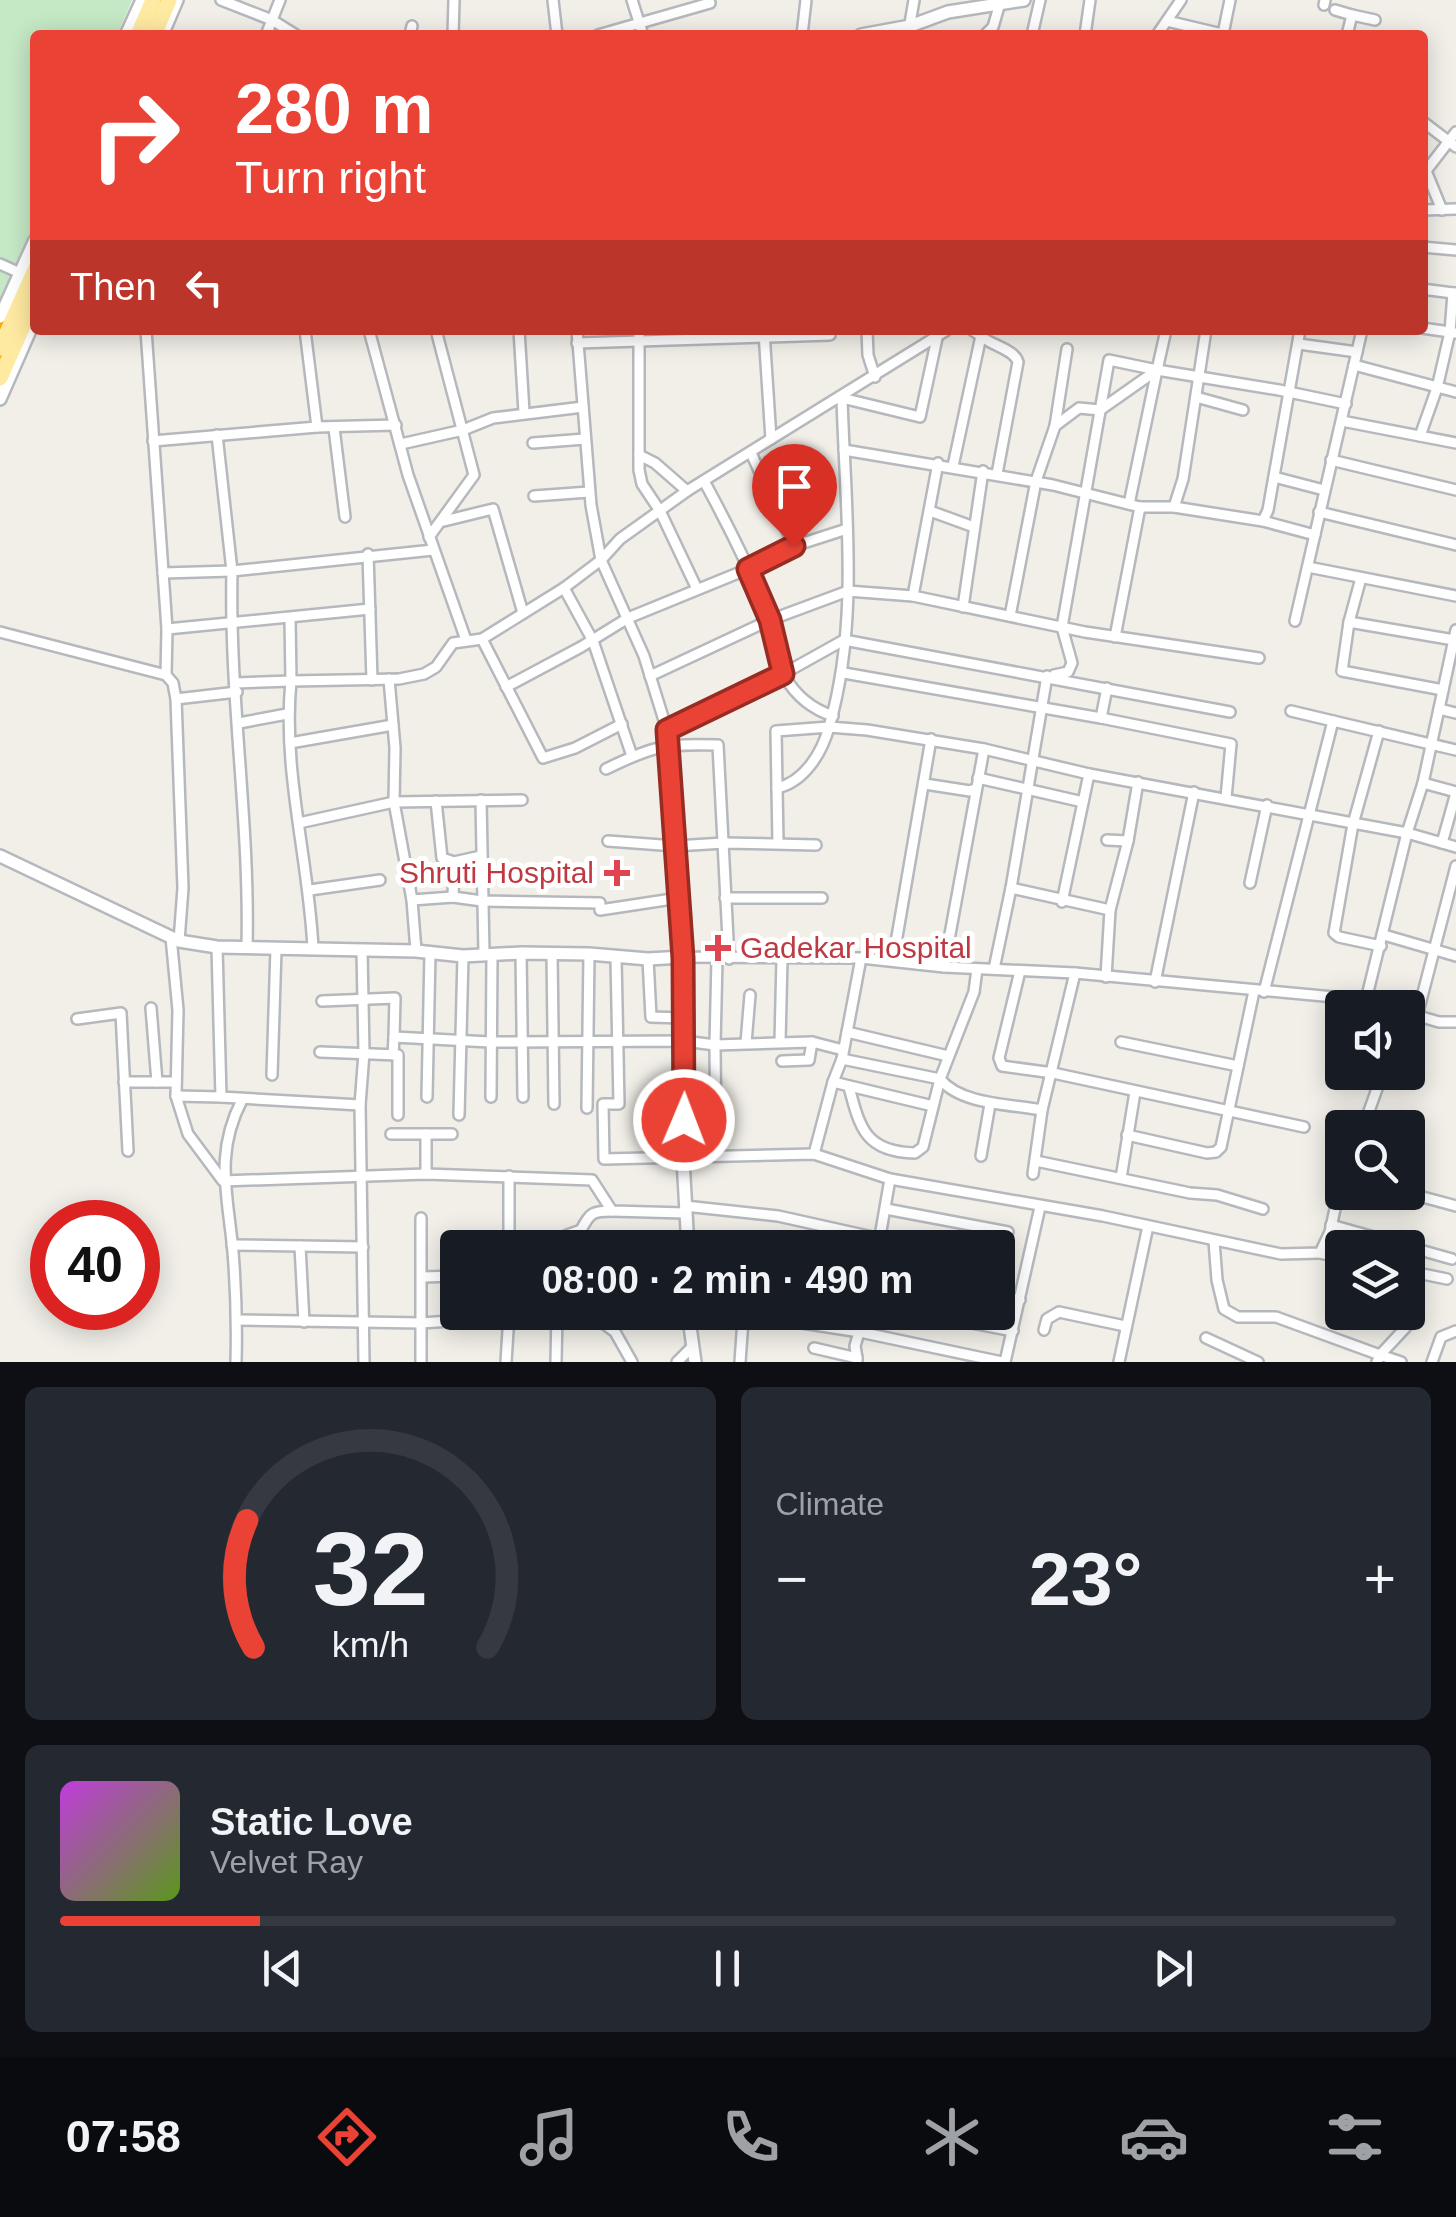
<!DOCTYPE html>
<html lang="en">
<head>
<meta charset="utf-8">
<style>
	body { margin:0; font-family:Helvetica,sans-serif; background:#242831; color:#f1f3f6; height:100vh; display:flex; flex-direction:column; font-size:38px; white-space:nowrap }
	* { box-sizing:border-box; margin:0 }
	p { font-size:32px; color:#9ea1a6 }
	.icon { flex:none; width:55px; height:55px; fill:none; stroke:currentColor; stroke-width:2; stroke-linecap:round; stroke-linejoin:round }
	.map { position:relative; height:1362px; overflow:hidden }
	.sheet { display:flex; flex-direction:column; gap:25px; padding:25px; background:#0d0f14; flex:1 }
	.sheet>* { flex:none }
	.banner { position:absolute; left:30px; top:30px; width:1398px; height:305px; border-radius:10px; box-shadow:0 5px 25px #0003; background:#ea4335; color:#fff; overflow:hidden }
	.buttons { position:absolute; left:1325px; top:990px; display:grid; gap:20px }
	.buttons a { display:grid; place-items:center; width:100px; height:100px; border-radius:10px; background:#171b24; box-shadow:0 5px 25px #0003; font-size:50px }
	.speed { position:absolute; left:30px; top:1200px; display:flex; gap:20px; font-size:50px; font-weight:700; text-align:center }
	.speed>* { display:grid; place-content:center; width:130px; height:130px; border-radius:50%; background:#171b24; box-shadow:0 5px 25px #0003; line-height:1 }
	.speed .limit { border:15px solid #d22; background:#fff; color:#111 }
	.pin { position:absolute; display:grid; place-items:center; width:85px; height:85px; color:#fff; margin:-102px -42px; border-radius:50% 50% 50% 0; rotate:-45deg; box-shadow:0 0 10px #0007 }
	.pin .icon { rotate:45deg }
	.me { position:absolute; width:110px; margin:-55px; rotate:1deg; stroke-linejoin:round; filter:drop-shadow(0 0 8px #0008) }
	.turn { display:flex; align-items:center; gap:35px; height:210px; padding:0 40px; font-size:45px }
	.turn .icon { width:130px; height:130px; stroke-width:2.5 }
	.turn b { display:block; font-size:70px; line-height:85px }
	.then { display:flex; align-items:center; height:95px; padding:0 40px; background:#0003; gap:20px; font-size:38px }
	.big { font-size:75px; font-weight:700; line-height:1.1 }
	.sheet .tile { flex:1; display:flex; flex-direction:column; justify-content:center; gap:15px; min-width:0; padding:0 35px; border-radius:15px; background:#242831 }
	.sheet .dial { align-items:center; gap:0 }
	.dial svg { height:260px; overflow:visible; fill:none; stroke:#363941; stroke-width:7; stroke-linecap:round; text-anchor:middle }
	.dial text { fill:#f1f3f6; stroke:none }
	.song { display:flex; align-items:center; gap:30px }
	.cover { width:120px; height:120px; border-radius:15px; background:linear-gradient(135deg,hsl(290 70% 55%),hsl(90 70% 35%)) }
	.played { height:10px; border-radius:5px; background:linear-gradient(90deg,#ea4335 15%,#363941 15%) }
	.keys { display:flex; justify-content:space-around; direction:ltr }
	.heat { display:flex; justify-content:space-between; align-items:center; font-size:55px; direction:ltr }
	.sheet .tiles { flex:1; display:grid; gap:25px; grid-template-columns:1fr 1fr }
	.tile:last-child { grid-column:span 2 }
	.trip { position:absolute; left:440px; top:1230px; width:575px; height:100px; border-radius:10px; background:#171b24; box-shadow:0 5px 25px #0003; font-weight:700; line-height:100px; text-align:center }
	.tabs { display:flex; height:160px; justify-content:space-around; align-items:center; background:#090b0e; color:#9ea1a6 }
	.tabs .icon { width:70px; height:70px }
	.tabs .current { color:#ea4335 }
	.tabs b { font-size:45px; color:#f1f3f6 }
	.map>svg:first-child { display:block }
	.green { fill:#c5e8c5 }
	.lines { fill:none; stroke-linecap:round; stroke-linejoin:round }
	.minor-casing { stroke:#b5b8bc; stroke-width:14 }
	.tertiary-casing { stroke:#b5b8bc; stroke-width:16 }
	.trunk-casing { stroke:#f9ab00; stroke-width:20 }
	.minor { stroke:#fff; stroke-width:9 }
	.tertiary { stroke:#fff; stroke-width:11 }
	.trunk { stroke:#feeaa1; stroke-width:15 }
	.route-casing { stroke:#982c22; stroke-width:25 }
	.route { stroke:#ea4335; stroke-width:18 }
	.health-dot { fill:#e0444e; stroke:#fff; stroke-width:4 }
	.labels { text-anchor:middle; stroke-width:10; stroke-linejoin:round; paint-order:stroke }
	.health-label { font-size:30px; fill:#be3a42; stroke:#fff; text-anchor:end }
</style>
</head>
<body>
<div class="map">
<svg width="1456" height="1362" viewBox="0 0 1456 1362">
	<rect width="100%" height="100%" fill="#f1efe8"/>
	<polygon class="green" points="0,0 132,0 117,35 35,35 35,222 0,303"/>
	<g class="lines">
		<g class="minor-casing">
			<g id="minor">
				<polyline points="221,0 272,20 266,35"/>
				<polyline points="280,0 272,20 296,35"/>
				<polyline points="553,0 557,35"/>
				<polyline points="632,0 643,35"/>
				<polyline points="1324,5 1325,0"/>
				<polyline points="1335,10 1352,15 1347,35"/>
				<polyline points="1352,15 1375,20"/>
				<polyline points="1167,21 1226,35"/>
				<polyline points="1223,34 1230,0"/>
				<polyline points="410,35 412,26"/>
				<polyline points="453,35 454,0"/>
				<polyline points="598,35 710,3"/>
				<polyline points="802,35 806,0"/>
				<polyline points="908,35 914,0"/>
				<polyline points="985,35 993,27 1000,3"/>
				<polyline points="1032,35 1040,0"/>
				<polyline points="1085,35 1090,0"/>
				<polyline points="1157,35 1181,0"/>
				<polyline points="1422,121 1456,147"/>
				<polyline points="1426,171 1442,210"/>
				<polyline points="1422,176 1456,132"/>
				<polyline points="1422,210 1456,209"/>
				<polyline points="1422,247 1456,250"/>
				<polyline points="0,264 20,273"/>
				<polyline points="1422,289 1453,293"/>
				<polyline points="1456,293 1453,293 1450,332 1456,333"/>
				<polyline points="146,330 167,629 166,675 173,683 176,699 183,888 179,941"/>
				<polyline points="369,330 408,475 466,640"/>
				<polyline points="519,330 524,412"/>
				<polyline points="577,330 591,505 601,560 644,656 667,730 683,957 861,958 944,967 1075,973 1366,1000 1407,833 1423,783 1456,630"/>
				<polyline points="639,330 639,470 642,484 660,511 697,589"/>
				<polyline points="867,330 868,355 875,377"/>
				<polyline points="764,332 771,439"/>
				<path d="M981 336C992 346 1014 349 1018 362L997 474"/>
				<path d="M937 338 920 417 842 398C845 506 860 622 829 727L776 731 777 788C804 782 822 753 829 727L867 730 984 749 1089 774 1407 833 1456 847"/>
				<polyline points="577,343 830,335"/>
				<polyline points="1299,344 1357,352"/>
				<polyline points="1354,365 1456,392"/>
				<polyline points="1196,397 1243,410"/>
				<polyline points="1342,421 1456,443"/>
				<polyline points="1055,426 1079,408 1100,410 1157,370 1279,390 1346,404"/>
				<polyline points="317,427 396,425"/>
				<polyline points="334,428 345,517"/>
				<polyline points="1420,436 1437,388 1450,332 1422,328"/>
				<polyline points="153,441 317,427 305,330"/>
				<polyline points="533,443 585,439"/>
				<polyline points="401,444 463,430 493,418 583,407"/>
				<polyline points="844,450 1053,485 1140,507 1174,507 1263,521 1315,535"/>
				<polyline points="751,453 794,546"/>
				<polyline points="639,455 655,463 687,491"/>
				<polyline points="1331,460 1456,490"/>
				<polyline points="953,466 981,336 972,330"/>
				<polyline points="1274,477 1324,490"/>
				<path d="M704 481C728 525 750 569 769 616 776 635 775 659 785 677 796 696 812 709 833 716"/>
				<polyline points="534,496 589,492"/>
				<polyline points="1129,504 1157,370"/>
				<polyline points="1174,507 1183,479 1206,330"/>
				<polyline points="930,511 974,527"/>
				<polyline points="1319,512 1456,545"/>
				<polyline points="444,521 493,509 523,613"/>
				<polyline points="1263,521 1268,510 1300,330"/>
				<polyline points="429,537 474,475 436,330"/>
				<polyline points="368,554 372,680"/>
				<polyline points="1308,567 1456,596"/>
				<polyline points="163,573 232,571 217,435"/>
				<polyline points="564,588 593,641 632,756"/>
				<polyline points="913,596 938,463"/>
				<polyline points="963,607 983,471"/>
				<polyline points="1010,616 1036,481 1055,426 1067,349"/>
				<polyline points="1295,621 1362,330"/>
				<polyline points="1349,622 1361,578"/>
				<polyline points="167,629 370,609"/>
				<polyline points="0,632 166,675"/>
				<polyline points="1115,637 1140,507"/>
				<polyline points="482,639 543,758 575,748 622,724"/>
				<polyline points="844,673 1101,718"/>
				<polyline points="1054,675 1068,672 1072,663 1062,627 1109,360 1157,370 1166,330"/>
				<polyline points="650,676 770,620 848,591 913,596 1085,632 1259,658"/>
				<polyline points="389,679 395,748 394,802 412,900 416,951"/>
				<polyline points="236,683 291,681 290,618"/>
				<polyline points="506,687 581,647 628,618 748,569 794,546 847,529"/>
				<polyline points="1107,688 1101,718 1231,744 1226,798"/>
				<polyline points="1443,690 1342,671 1349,622 1454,640"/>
				<polyline points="176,699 237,692"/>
				<polyline points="1439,709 1456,713"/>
				<polyline points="1291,711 1333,721"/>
				<polyline points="239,723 287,714"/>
				<polyline points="667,730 783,674 844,640 1230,712"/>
				<polyline points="1379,731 1353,824 1334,933 1339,937 1381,946"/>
				<polyline points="290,743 393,725"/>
				<path d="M606 769C655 745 664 744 718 745L729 959"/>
				<polyline points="978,778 1083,802"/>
				<polyline points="1423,783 1456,792"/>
				<polyline points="925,784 970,791 975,789"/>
				<polyline points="777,788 778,843"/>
				<polyline points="481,800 484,954"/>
				<polyline points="436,801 442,858 454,862"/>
				<polyline points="299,823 394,802 522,800"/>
				<polyline points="1107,840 1128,841"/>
				<polyline points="608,841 675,846 724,843 816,845"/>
				<polyline points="1442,843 1456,793"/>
				<polyline points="1250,883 1267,805"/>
				<polyline points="1011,888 1110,910"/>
				<polyline points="310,890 380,880"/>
				<polyline points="453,897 454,862 481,856"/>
				<polyline points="725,898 822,898"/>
				<polyline points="412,900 453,897 482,901 600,903 600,910 679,898"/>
				<polyline points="1062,902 1089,774"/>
				<polyline points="1384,935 1456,956"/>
				<polyline points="171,937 178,1010 176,1096 188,1134 223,1181 426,1174 592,1180 612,1211 685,1213"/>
				<polyline points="217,947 221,1097 360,1105"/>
				<path d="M247 947C250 821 229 697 232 571L433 550"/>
				<path d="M313 949C309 860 282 771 291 681L399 679 424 674 436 667 453 643 482 639 564 588 601 560 620 539 687 491 947 330"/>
				<polyline points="362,951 364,1053 360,1105 364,1362"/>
				<polyline points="521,953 523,1097"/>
				<polyline points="552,954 554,1104"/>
				<polyline points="616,958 619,1104 603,1104 604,1159 814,1154 890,1179 878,1248"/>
				<polyline points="861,958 842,1059 833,1082 933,1106"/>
				<polyline points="648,959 651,1017 684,1018"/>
				<polyline points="717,959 715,1045 812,1042 843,1050"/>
				<polyline points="893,960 931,739"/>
				<polyline points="944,967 984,749"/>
				<polyline points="994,969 1011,888 1047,676"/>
				<polyline points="1020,971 999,1058 1002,1066 1053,1073 1304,1127"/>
				<polyline points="1106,977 1110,910 1128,841 1138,782"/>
				<polyline points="1155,982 1194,792"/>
				<polyline points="1264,992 1333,721 1456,750"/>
				<polyline points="1366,1000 1389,1008"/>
				<polyline points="322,1001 395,998 394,1037"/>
				<polyline points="151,1008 157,1082"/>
				<polyline points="1408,1013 1439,1022 1456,1022"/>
				<polyline points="1417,1016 1456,866"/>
				<polyline points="77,1019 121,1013 128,1151"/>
				<polyline points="847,1032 948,1056"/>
				<polyline points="780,1042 782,959"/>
				<polyline points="1121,1042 1238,1066"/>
				<polyline points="746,1043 750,995"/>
				<polyline points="320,1052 398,1055 398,1115"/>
				<polyline points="393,1055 394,1037 490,1042 684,1041 715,1045 716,1156"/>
				<path d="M842 1059 940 1079C961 1105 1011 1104 1042 1110L1075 973"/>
				<polyline points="782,1061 809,1060 812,1042"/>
				<polyline points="272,1075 276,949"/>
				<polyline points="124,1082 176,1082"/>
				<path d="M849 1087C860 1129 866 1152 915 1153L923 1147 940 1079 974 992 977 969"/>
				<polyline points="176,1096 221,1097"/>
				<polyline points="427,1097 430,953"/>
				<polyline points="491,1097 492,955"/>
				<polyline points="587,1108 589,954"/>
				<polyline points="459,1115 463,956"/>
				<polyline points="1363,1128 1383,1072"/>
				<polyline points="391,1134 452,1134"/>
				<polyline points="426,1134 426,1174"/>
				<polyline points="1127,1135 1207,1153 1216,1152 1221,1147 1254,991"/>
				<polyline points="814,1154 833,1082"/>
				<polyline points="981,1156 990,1104"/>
				<polyline points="1036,1161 1190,1193 1217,1195 1263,1209"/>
				<polyline points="1033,1174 1042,1110"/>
				<polyline points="509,1176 509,1231 513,1242 561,1244 561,1248"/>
				<polyline points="1121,1178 1135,1092"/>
				<polyline points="890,1179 1103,1216 1281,1254 1320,1253 1330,1232 1342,1177"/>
				<polyline points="1404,1192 1456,1206"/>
				<polyline points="685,1206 778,1216 922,1248"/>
				<polyline points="886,1209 1008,1232"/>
				<polyline points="1331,1225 1452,1259"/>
				<polyline points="1214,1241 1217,1280 1224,1309 1238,1317 1276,1317 1380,1355 1377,1362"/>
				<polyline points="687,1243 756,1248"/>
				<path d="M561 1244 567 1235 581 1230C590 1213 592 1211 612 1211"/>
				<polyline points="232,1245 363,1247"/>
				<polyline points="300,1246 304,1322"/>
				<polyline points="1320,1253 1342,1258"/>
				<polyline points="998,1263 1000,1264"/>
				<polyline points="1408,1271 1447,1279"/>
				<polyline points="422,1277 458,1276"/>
				<polyline points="998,1295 1020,1300"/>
				<polyline points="588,1312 615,1332 632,1362"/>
				<polyline points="914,1312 1013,1331"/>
				<polyline points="688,1317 743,1320 740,1362"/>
				<polyline points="237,1320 421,1323 509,1317"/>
				<polyline points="743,1320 763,1317 860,1332 1002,1362"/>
				<polyline points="1044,1330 1047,1319 1059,1312 1125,1326"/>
				<polyline points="1206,1338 1258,1362"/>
				<polyline points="814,1348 857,1358 857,1362"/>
				<polyline points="857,1358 855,1346 865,1312"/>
				<path d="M236 1362C237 1325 236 1289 233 1252 228 1195 214 1154 242 1100"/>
				<polyline points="421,1362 421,1218"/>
				<polyline points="506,1362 509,1315"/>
				<polyline points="556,1362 557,1312"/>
				<polyline points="677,1362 692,1347"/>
				<polyline points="1005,1362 1040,1207"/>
				<polyline points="1119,1362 1148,1226"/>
				<polyline points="1401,1362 1380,1355 1407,1326"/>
				<polyline points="1432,1362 1441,1337 1456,1331"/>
			</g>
		</g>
		<g class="tertiary-casing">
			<g id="tertiary">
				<polyline points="163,33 177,0"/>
				<polyline points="126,35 142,0"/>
				<polyline points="861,35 910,26 948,12 1024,0"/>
				<polyline points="0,317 35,240"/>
				<polyline points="0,399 35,319"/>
				<polyline points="0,856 179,941 217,947 416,951 463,956 521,953 589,954 648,959 683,957 683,1159 688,1248"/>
				<polyline points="688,1312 695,1362"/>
			</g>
		</g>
		<g class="trunk-casing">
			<g id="trunk">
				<polyline points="138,35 153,0"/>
				<polyline points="154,35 169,0"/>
				<polyline points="0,348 35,270"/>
				<polyline points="0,378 35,299"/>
			</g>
		</g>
		<use href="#minor" class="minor"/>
		<use href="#tertiary" class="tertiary"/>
		<use href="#trunk" class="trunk"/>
	</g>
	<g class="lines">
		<g class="route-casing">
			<polyline id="route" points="684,1120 683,958 667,730 783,674 770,620 748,569 794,546"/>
		</g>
		<use href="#route" class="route"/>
	</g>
	<g class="health-dot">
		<path d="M612 858h10v10h10v10h-10v10h-10v-10h-10v-10h10z"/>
		<path d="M713 933h10v10h10v10h-10v10h-10v-10h-10v-10h10z"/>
	</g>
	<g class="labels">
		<g class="health-label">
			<text x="594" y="883">Shruti Hospital</text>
			<text x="740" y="958" text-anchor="start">Gadekar Hospital</text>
		</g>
	</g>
</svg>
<div class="buttons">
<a><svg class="icon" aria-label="sound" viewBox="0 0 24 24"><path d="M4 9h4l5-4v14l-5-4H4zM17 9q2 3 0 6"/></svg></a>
<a><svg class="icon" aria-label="search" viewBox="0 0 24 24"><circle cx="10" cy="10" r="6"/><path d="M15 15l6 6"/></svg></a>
<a><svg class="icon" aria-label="layers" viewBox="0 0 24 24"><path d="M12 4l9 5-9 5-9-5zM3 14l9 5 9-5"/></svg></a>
</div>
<div class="speed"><div class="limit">40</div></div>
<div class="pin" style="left:794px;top:546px;background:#d93025"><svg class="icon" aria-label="arrive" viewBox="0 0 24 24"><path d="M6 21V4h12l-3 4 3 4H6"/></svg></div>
<svg class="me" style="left:684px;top:1120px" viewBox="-20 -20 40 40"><circle r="17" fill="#ea4335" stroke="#fff" stroke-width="3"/><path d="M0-11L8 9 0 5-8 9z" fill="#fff"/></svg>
<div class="trip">08:00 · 2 min · 490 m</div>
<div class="banner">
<div class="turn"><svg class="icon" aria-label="right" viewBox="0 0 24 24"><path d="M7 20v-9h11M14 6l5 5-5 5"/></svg><div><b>280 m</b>Turn right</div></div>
<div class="then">Then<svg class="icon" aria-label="left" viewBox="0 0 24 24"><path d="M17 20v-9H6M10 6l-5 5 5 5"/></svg></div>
</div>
</div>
<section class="sheet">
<div class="tiles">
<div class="tile dial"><svg viewBox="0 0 100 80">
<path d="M14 69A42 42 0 1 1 86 69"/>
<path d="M14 69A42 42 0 0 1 12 30" stroke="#ea4335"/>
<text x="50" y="56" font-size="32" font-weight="700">32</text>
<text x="50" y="72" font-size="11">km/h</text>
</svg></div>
<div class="tile"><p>Climate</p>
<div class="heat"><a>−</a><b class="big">23°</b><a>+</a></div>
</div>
<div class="tile">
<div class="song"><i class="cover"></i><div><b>Static Love</b><p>Velvet Ray</p></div></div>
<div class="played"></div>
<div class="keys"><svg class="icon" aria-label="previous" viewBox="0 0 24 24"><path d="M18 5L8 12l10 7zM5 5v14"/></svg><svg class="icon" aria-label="pause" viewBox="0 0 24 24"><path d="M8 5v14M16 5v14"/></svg><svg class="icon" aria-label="next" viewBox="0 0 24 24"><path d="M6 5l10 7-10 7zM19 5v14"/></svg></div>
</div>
</div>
</section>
<nav class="tabs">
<b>07:58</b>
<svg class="icon current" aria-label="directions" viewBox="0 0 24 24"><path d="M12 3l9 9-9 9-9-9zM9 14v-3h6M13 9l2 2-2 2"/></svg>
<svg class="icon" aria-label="music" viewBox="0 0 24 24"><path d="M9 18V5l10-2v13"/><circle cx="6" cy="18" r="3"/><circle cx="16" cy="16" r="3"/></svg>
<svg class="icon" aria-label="phone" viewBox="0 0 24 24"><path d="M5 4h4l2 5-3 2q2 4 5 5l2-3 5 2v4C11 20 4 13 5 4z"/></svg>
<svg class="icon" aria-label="climate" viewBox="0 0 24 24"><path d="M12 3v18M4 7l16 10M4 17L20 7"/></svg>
<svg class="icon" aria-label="car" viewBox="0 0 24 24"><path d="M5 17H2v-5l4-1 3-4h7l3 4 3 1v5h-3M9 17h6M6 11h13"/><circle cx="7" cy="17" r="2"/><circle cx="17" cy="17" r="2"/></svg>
<svg class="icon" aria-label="filters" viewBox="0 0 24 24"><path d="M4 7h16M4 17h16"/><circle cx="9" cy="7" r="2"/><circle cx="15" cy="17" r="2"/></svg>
</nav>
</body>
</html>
